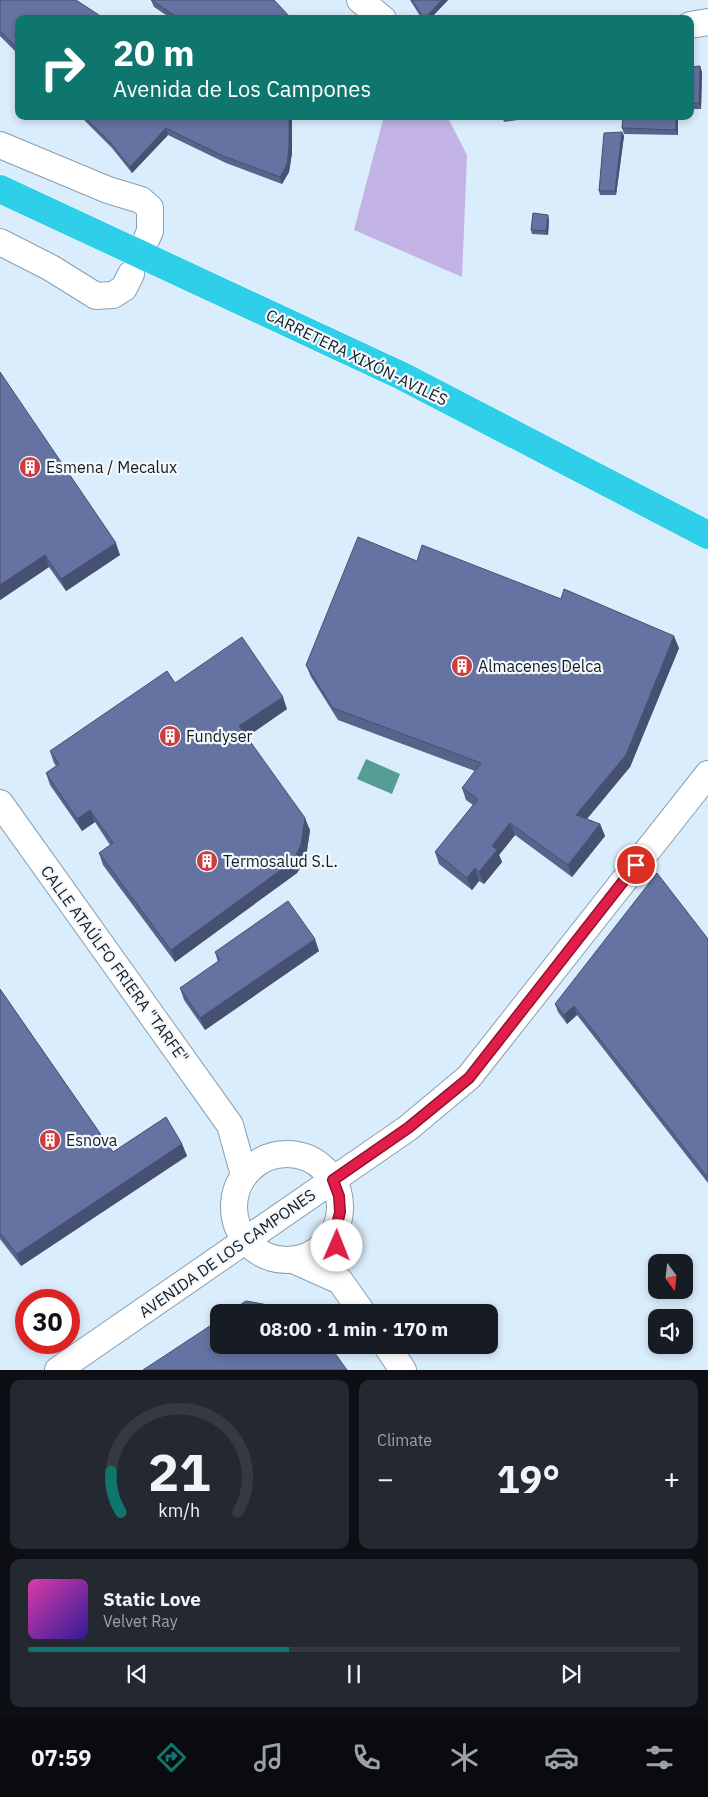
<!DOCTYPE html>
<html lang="en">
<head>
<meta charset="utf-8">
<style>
	body { margin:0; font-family:"IBM Plex Sans",sans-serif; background:#242831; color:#f1f3f6; height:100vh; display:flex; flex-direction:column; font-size:19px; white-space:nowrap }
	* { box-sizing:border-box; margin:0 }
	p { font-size:16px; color:#9ea1a6 }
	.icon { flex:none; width:28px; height:28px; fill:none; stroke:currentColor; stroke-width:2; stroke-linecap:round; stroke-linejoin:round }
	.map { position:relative; height:1370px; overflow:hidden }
	.panel { display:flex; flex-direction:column; gap:10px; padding:10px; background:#0d0f14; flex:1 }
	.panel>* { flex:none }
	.guide { position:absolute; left:15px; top:15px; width:679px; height:105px; border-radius:10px; box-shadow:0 2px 8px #0003; background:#0f766e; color:#fff; overflow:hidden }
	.needle { width:32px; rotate:165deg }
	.buttons { position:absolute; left:648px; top:1254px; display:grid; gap:10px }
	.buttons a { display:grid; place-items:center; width:45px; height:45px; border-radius:10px; background:#171b24; box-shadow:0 2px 8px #0003; font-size:25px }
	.speed { position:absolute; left:15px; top:1289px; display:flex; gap:10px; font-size:25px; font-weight:700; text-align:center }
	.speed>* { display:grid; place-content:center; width:65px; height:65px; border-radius:50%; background:#171b24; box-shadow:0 2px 8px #0003; line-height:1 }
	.speed .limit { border:8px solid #d22; background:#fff; color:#111 }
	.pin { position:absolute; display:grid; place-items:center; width:42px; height:42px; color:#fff; margin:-21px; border:2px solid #fff; border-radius:50%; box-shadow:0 1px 5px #0007 }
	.me { position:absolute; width:55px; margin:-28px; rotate:1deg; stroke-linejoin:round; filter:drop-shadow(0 0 4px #0008) }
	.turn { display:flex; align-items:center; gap:18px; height:105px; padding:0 15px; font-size:22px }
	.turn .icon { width:65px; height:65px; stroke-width:2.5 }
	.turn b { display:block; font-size:35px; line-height:42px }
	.big { font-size:38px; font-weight:800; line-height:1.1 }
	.panel .widget { flex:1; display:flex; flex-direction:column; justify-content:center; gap:8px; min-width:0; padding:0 18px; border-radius:10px; background:#242831 }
	.panel .dial { align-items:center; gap:0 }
	.dial svg { height:130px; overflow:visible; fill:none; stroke:#363941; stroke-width:7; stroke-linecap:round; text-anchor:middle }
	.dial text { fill:#f1f3f6; stroke:none }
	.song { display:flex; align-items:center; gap:15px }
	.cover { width:60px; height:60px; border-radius:8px; background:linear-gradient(135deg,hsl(320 70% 55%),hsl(250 70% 35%)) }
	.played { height:5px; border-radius:2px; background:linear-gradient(90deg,#0f766e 40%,#363941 40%) }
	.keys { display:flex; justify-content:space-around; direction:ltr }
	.heat { display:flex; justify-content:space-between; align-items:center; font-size:28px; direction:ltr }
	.panel .tiles { flex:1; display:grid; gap:10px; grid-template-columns:1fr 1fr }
	.widget:last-child { grid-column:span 2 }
	.trip { position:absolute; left:210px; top:1304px; width:288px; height:50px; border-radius:10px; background:#171b24; box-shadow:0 2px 8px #0003; font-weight:800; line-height:50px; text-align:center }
	.tabs { display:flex; height:80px; justify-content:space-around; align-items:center; background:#090b0e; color:#9ea1a6 }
	.tabs .icon { width:35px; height:35px }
	.tabs .on { color:#0f766e }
	.tabs b { font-size:22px; color:#f1f3f6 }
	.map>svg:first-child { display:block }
	.green { fill:#c2b3e4 }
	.water { fill:#569d93 }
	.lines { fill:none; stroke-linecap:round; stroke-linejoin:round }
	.minor-casing { stroke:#889fb0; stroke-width:28 }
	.highway-casing { stroke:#fff; stroke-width:29 }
	.minor { stroke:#fff; stroke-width:26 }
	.highway { stroke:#2fcfe9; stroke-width:28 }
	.wall { fill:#56638a }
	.shaded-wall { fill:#465071 }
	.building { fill:#6473a1; stroke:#465071 }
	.route-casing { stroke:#92132f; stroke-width:12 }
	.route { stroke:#e11d48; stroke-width:9 }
	.labels { text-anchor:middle; stroke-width:4.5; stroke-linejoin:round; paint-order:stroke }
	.street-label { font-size:16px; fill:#141d24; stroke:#f3f8fc }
	.poi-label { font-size:16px; fill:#141d24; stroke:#f3f8fc; text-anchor:start }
</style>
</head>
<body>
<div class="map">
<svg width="708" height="1370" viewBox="0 0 708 1370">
	<rect width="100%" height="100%" fill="#daedfc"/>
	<polygon class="green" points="384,116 447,116 467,155 462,277 354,230"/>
	<polygon class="water" points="366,759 400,774 392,794 357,779"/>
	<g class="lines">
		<g class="minor-casing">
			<g id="minor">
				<polyline points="360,0 383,19"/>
				<polyline points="690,25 708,22"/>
				<polyline points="0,145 108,190 141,200 150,208 150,231 147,238"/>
				<polyline points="0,242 51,268 96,296 113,295 124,288 131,274"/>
				<polyline points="0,803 230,1125 244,1175"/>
				<circle cx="287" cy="1207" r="53"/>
				<polyline points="293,1260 340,1281 362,1312"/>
				<polyline points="386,1345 403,1370"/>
				<polyline points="58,1370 408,1128 469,1077 708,774"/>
			</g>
		</g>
		<g class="highway-casing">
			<polyline id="highway" points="0,189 402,376 708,535"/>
		</g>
		<use href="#minor" class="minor"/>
		<use href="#highway" class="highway"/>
	</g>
	<g class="wall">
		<polygon points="0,0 19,19 19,55 0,36"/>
		<polygon points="151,0 290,17 290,19 172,19 154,7"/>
		<polygon points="410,0 448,0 430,19 422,19"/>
		<polygon points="690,67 702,72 701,109 692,109 692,115 690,115"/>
		<polygon points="80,116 292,116 292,153 289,172 282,184 226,163 168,135 132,173 112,148"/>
		<polygon points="502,116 561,116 561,119 537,117 504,122"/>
		<polygon points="623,116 678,116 678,135 624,134 622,128"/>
		<polygon points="622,132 624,136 616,195 600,195 599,191"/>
		<polygon points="549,219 548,235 532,234 531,230"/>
		<polygon points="0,372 120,555 66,591 49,567 0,600"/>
		<polygon points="417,561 679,648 630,767 587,819 600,824 605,836 572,877 515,835 499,855 502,862 484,884 479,881 472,890 439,864 435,852 473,805 466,800 462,788 475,771 338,720 311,677 306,665"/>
		<polygon points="175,683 287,709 246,737 310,830 306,857 297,873 175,962 103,865 99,853 110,845 95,822 82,831 50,785 46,773 56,766 54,763 50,751"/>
		<polygon points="708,939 708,1183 577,1015 567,1024 558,1012 555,1004"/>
		<polygon points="319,951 205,1030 184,1000 180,988 218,962 215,952"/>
		<polygon points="0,989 113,1152 182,1144 187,1156 21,1266 0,1239"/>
	</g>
	<g class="shaded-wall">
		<polygon points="442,0 448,0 430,19 424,19"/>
		<polygon points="700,66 702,72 701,109 699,104"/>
		<polygon points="690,105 692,109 692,115 690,110"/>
		<polygon points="289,116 292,116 292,153 289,172 282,184 280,177"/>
		<polygon points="676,116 678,116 678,135 676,130"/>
		<polygon points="166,128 168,135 132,173 130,167"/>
		<polygon points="622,132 624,136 616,195 615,191"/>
		<polygon points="548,215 549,219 548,235 546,231"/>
		<polygon points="116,543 120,555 66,591 61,579"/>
		<polygon points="45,555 49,567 0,600 0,585"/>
		<polygon points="674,636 679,648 630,767 580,827 576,815"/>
		<polygon points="283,697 287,709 244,739 239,726"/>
		<polygon points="90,810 95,822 82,831 77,819"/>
		<polygon points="305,818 310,830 306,857 297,873 175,962 171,950"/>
		<polygon points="510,823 515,835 499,855 502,862 484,884 479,872 492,846"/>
		<polygon points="600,824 605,836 572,877 568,865"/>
		<polygon points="475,868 479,881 472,890 467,878"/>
		<polygon points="315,939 319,951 205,1030 200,1018"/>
		<polygon points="574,1006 577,1015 567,1024 564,1015"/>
		<polygon points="182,1144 187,1156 21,1266 17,1254"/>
	</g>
	<g class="building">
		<polygon points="0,0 76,0 105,19 19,19 19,50 0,31"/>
		<polygon points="151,0 274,0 290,17 290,19 180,19"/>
		<polygon points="412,0 442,0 424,19"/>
		<polygon points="700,66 699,104 690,103 690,67"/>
		<polygon points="84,116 289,116 289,146 287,165 280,177 223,156 166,128 130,167 109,141"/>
		<polygon points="502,116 513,116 502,118"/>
		<polygon points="623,116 676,116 676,130 622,128"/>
		<polygon points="622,132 615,191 599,191 604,133"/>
		<polygon points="533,213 548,215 546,231 531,230"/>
		<polygon points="0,372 116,543 61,579 45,555 0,585"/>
		<polygon points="358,537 417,561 422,545 561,599 564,589 674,636 626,755 576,815 600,824 568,865 510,823 492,846 497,850 479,872 475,868 467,878 435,852 478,799 462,788 481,763 333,708 306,665"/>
		<polygon points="242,637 283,697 239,726 305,818 301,845 293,861 171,950 99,853 113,843 90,810 77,819 46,773 59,764 50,751 167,671 175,683"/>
		<polygon points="657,873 708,939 708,1178 574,1006 564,1015 555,1004"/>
		<polygon points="288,901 315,939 200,1018 180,988 220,960 215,952"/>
		<polygon points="0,989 113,1152 166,1117 182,1144 17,1254 0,1233"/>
		<polygon points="246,1301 307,1312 229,1312"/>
		<polygon points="219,1320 219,1345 329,1345 347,1370 143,1370"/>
	</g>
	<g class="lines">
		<g class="route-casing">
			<polyline id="route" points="337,1246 336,1229 340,1212 339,1196 333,1180 408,1128 469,1078 636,865"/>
		</g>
		<use href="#route" class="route"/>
	</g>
	<defs>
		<g id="building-disc" transform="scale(1.125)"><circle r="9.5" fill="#cc3d3e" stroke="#f3f8fc"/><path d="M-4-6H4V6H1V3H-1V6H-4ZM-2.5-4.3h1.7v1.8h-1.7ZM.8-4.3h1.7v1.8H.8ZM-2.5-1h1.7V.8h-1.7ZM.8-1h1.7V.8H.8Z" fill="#fff"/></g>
	</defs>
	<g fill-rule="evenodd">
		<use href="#building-disc" x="30" y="467"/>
		<use href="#building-disc" x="462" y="666"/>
		<use href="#building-disc" x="170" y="736"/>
		<use href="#building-disc" x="207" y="861"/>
		<use href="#building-disc" x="50" y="1140"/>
	</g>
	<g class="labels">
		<g class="street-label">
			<text transform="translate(357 357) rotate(26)" y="6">CARRETERA XIXÓN-AVILÉS</text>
			<text transform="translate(115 964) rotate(54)" y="6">CALLE ATAÚLFO FRIERA "TARFE"</text>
			<text transform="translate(227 1253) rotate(-35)" y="6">AVENIDA DE LOS CAMPONES</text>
		</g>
		<g class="poi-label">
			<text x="46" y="473">Esmena / Mecalux</text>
			<text x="478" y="672">Almacenes Delca</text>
			<text x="186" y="742">Fundyser</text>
			<text x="223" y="867">Termosalud S.L.</text>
			<text x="66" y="1146">Esnova</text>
		</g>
	</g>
</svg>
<div class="buttons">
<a><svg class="needle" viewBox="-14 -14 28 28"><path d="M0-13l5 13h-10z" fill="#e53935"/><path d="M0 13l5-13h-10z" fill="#9ea1a6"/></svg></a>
<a><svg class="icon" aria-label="sound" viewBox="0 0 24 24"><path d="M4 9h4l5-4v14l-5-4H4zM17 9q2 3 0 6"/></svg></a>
</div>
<div class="speed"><div class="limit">30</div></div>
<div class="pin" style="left:636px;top:865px;background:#d93025"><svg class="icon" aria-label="arrive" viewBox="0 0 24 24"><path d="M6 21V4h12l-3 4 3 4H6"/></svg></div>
<svg class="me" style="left:337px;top:1246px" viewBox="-20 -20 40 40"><circle r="19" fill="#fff"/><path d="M0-13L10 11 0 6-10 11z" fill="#e11d48"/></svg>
<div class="trip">08:00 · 1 min · 170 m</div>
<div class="guide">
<div class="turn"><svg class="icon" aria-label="right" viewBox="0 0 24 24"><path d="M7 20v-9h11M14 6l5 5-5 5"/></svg><div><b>20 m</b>Avenida de Los Campones</div></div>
</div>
</div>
<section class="panel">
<div class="tiles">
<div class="widget dial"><svg viewBox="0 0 100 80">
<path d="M14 69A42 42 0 1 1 86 69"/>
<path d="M14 69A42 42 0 0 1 8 44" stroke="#0f766e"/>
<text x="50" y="56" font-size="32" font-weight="700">21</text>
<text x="50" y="72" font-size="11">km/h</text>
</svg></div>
<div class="widget"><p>Climate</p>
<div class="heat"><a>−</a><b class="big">19°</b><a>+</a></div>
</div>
<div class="widget">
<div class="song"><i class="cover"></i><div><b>Static Love</b><p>Velvet Ray</p></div></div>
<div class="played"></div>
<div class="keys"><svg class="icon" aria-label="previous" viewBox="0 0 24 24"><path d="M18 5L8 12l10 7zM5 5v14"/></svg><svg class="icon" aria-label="pause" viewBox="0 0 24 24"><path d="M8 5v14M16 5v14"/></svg><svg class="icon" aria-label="next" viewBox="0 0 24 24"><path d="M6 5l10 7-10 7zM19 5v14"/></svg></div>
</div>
</div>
</section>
<nav class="tabs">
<b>07:59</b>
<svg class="icon on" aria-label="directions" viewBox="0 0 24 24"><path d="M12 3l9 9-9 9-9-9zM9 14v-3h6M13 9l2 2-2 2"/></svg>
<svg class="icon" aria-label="music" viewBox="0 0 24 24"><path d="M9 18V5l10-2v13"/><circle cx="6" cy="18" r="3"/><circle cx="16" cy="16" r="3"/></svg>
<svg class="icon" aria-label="phone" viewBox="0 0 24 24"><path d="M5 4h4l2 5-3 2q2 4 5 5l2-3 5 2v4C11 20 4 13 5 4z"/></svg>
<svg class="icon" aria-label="climate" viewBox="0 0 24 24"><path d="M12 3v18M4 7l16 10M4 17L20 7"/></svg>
<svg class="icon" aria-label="car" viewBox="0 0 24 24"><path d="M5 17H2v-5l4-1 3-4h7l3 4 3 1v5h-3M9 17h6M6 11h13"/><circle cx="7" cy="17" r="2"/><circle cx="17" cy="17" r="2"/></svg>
<svg class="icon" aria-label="filters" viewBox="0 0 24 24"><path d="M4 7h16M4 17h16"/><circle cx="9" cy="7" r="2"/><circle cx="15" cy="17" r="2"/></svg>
</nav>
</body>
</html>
